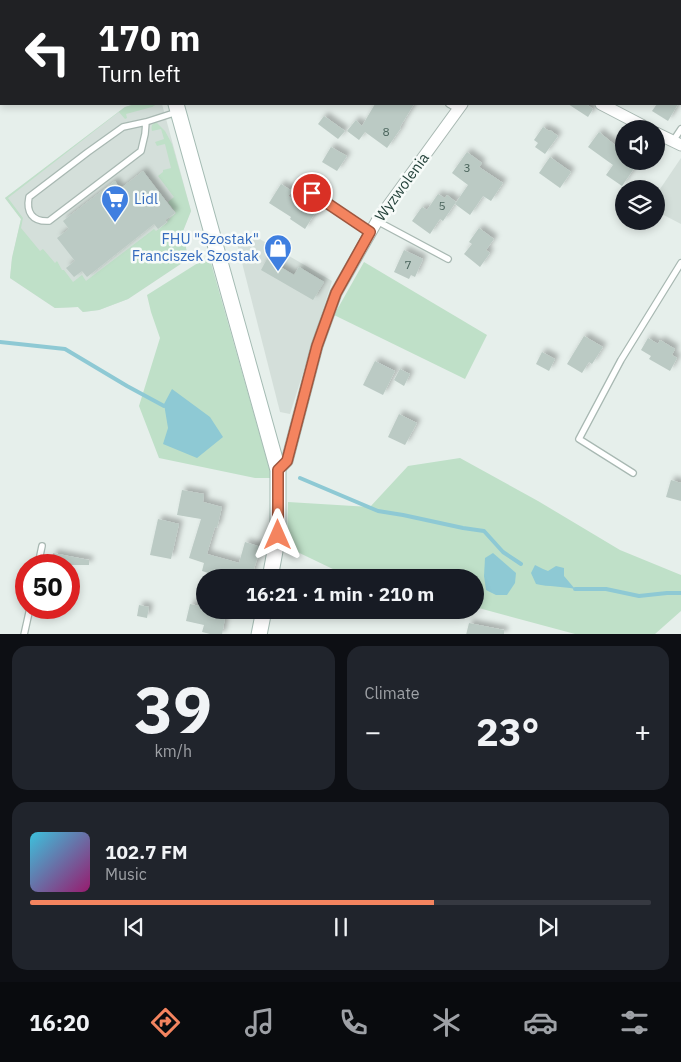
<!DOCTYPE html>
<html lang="en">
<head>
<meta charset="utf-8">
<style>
	body { margin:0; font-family:"IBM Plex Sans",sans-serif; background:#20242c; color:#f1f3f6; height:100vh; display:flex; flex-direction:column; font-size:19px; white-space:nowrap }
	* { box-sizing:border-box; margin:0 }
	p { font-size:16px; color:#9ea1a6 }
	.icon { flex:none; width:28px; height:28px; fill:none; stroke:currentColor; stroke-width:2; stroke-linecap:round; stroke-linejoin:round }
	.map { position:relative; height:634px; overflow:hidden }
	.side { display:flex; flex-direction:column; gap:12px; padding:12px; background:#0d0f14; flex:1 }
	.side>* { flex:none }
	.hud { position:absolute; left:0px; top:0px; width:681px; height:105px; box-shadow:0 2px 8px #0003; background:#202124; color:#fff; overflow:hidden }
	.fabs { position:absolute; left:615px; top:120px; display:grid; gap:10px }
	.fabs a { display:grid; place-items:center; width:50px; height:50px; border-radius:50%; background:#171b24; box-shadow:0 2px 8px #0003; font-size:25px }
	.speed { position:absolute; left:15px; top:554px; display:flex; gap:10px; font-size:25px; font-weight:700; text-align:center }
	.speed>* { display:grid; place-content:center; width:65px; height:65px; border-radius:50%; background:#171b24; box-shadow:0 2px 8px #0003; line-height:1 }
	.speed .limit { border:8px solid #d22; background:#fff; color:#111 }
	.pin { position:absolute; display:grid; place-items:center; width:42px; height:42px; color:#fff; margin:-21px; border:2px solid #fff; border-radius:50%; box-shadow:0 1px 5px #0007 }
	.me { position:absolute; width:55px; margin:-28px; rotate:0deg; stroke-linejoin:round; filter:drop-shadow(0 0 4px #0008) }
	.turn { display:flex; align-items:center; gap:18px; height:105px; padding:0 15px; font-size:22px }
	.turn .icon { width:65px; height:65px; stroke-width:2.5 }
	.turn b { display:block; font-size:35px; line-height:42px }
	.big { font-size:38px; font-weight:800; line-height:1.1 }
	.side .widget { flex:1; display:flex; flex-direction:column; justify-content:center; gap:8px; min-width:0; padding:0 18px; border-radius:15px; background:#20242c }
	.side .dial { align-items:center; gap:0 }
	.dial b { font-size:65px; line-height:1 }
	.song { display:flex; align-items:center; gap:15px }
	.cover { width:60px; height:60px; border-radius:8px; background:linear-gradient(135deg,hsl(190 70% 55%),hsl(320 70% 35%)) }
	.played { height:5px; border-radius:2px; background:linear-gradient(90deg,#f4845f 65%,#363941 65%) }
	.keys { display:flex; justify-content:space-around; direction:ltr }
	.heat { display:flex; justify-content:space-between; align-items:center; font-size:28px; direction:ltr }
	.side .tiles { flex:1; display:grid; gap:12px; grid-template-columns:1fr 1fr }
	.widget:last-child { grid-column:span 2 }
	.trip { position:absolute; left:196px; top:569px; width:288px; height:50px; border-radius:25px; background:#171b24; box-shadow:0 2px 8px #0003; font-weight:800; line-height:50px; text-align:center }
	.menu { display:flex; height:80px; justify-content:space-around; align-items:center; background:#090b0e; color:#9ea1a6 }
	.menu .icon { width:35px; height:35px }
	.menu .current { color:#f4845f }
	.menu b { font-size:22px; color:#f1f3f6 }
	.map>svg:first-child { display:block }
	.built { fill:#d4dfda }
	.green { fill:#bfe0c8 }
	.water { fill:#8ec9d4 }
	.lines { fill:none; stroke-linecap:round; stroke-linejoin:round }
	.stream { stroke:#8ec9d4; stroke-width:4 }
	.building { fill:#bbcac4; filter:url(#shadow) }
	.service-casing { stroke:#a8b8b2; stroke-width:8 }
	.minor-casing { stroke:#a8b8b2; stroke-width:13 }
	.secondary-casing { stroke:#a4bbb3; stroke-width:17 }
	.service { stroke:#fff; stroke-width:5.5 }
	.minor { stroke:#fff; stroke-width:11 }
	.secondary { stroke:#fff; stroke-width:15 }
	.route-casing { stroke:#9f563e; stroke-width:12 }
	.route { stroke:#f4845f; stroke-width:9 }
	.labels { text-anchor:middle; stroke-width:5; stroke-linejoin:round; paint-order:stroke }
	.number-label { font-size:12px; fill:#4a645c }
	.street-label { font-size:15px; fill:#24423a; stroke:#f7fbf9 }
	.shop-label { font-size:15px; fill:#366cbe; stroke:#f7fbf9; text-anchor:start }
</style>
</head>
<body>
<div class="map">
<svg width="681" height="635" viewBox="0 0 681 635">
	<defs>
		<filter id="shadow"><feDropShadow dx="4" dy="-4" stdDeviation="2.5" flood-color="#0004"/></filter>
	</defs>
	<rect width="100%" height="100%" fill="#e6efeb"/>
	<g class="built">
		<polygon points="135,104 162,104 191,211 183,231 188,259 128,299 99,310 83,312 78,307 55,308 10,278 12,258 21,219 5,198 125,107"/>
		<polygon points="681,158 681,224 656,211 656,195"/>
		<polygon points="246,231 332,281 290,414 280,412 236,239"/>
	</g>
	<g class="green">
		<path d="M135 104H157L152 107 126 114 127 118 125 119 119 112 8 198 23 218 21 228 40 251 43 249 55 263 57 261 62 270H64L73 282 82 275 86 281 154 229 156 231 168 222 167 221 176 213 168 202 174 197 158 176 163 172V170L171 168 165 144 157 146 155 142 164 139 161 129 152 131C151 127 151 124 156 122L165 131 172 144 191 211 183 231 188 259 128 299 99 310 83 312 78 307 55 308 10 278 12 258 21 219 5 198 125 107Z"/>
		<polygon points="209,256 272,478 255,478 159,458 139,406 160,338 151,312 147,295"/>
		<polygon points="364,262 487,335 465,379 334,315"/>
		<polygon points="460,458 538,501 620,550 681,575 681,611 655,634 575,634 475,607 475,578 438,577 384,571 383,577 339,577 337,571 287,547 288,502 370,507 408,466"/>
	</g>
	<g class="water">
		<polygon points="172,389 210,417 223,437 197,458 163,444 168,428 164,404"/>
		<polygon points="493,553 516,573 515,583 507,595 496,595 486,590 484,576 485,558"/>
		<path d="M535 565 543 569 548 571 556 566 564 568V576L575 589C562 586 549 587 536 584L531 573Z"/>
	</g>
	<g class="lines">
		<g class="stream">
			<polyline points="0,342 65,349 127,386 164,406"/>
			<polyline points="300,478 378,511 403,515 463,528 484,531 503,552 521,564"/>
			<polyline points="575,589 606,589 639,596 667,593 681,593"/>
		</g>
	</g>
	<g class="building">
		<polygon points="375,104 414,104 400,127 401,128 387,148 365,132 359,140 347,131 356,120 362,126"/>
		<polygon points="568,104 586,104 593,109 588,117"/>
		<polygon points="657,104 678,104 668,121 652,111"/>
		<polygon points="324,116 345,131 338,139 318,124"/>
		<polygon points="543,127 549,131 550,130 558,136 545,154 535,147 538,143 534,140"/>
		<polygon points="599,132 615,145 624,133 624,161 627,161 635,167 622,186 606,175 613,165 588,147"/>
		<polygon points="331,147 347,156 337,171 322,162"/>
		<polygon points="467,152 482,163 479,167 503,183 491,201 483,196 470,215 455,204 468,185 452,173"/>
		<polygon points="550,157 571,172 560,188 539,173"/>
		<polygon points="143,171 175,213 165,220 167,222 158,229 154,224 87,277 82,271 74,277 66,268 75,261 57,238 69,229 63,221 115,181 120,189"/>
		<polygon points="281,184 292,191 288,196 315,213 305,229 290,219 291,217 269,203"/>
		<polygon points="438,194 445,198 447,195 456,202 443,221 440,219 430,234 412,221 422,207 427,210"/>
		<polygon points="479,228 494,239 486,250 490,253 480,267 464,254 472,244 469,242"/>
		<polygon points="404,250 423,259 415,277 411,275 409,279 394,272"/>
		<polygon points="267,259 294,275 299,267 324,282 313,300 261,270"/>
		<polygon points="584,336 603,347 592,364 589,362 582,373 567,364"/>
		<polygon points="648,338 658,344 660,340 675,349 672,355 677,358 670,371 649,359 651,356 641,350"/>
		<polygon points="542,352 555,359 549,371 536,364"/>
		<polygon points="375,361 395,371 383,395 363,385"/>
		<polygon points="400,369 410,374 404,386 394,380"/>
		<polygon points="399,414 417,423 405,445 388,437"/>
		<polygon points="671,480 681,483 681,501 666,497"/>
		<polygon points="182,490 204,494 203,502 222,507 217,528 215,527 207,554 239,563 245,542 261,547 251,578 224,578 202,571 204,563 189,558 201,519 177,515"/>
		<polygon points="158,519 179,524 171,559 150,555"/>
		<polygon points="53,553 89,560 89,565 51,565"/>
		<polygon points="190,604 200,606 200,609 217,612 216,616 225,618 222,635 214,635 202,632 204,625 186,621"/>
		<polygon points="139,605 149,607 147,618 137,616"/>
		<polygon points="469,623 504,630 504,635 466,635"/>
	</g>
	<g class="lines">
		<g class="service-casing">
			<g id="service">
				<polyline points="449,104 458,109"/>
				<path d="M146 122 145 134 141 151 49 221C32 222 26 212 29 197L88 152 123 127 146 122 177 112"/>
				<polyline points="673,141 681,129"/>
				<polyline points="312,193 370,232"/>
				<polyline points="377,221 448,259"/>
				<polyline points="633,473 579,439 621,360 681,263"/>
				<polyline points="38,565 42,546"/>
				<polyline points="24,635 30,608"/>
			</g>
		</g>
		<g class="minor-casing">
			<g id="minor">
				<polyline points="516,0 516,1"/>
				<polyline points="601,104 649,129"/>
				<polyline points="656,133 681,145"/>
				<polyline points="278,470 287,461 317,346 336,293 377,221 462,104"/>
			</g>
		</g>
		<g class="secondary-casing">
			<g id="secondary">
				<polyline points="166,0 166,1"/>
				<polyline points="176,104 278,470 278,535 270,578"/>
				<polyline points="259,635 264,610"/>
			</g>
		</g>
		<use href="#service" class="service"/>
		<use href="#minor" class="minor"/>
		<use href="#secondary" class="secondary"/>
	</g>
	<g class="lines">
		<g class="route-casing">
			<polyline id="route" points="278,535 278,470 287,461 317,346 336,293 370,232 312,193"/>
		</g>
		<use href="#route" class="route"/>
	</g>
	<defs>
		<g id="supermarket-pin" transform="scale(1.4375)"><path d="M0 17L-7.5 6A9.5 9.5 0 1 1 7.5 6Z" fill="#3f7fe0" stroke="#f7fbf9"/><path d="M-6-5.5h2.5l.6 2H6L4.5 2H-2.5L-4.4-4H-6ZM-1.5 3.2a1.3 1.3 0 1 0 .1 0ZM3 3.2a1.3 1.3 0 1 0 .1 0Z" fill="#fff"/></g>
		<g id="shop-pin" transform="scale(1.4375)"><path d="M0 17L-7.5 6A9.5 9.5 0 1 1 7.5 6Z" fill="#3f7fe0" stroke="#f7fbf9"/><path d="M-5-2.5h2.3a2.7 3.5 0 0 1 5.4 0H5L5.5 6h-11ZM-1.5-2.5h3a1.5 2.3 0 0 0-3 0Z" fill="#fff"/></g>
	</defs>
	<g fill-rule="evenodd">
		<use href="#supermarket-pin" x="115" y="199"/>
		<use href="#shop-pin" x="278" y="248"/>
	</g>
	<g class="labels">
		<g class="number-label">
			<text x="386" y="136">8</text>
			<text x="467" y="172">3</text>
			<text x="442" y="210">5</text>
			<text x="408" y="269">7</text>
		</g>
		<g class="street-label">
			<text transform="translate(402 187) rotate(-54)" y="5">Wyzwolenia</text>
		</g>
		<g class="shop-label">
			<text x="134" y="204">Lidl</text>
			<text x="259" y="244" text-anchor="end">FHU "Szostak"<tspan x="259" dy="17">Franciszek Szostak</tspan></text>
		</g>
	</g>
</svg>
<div class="fabs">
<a><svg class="icon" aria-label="sound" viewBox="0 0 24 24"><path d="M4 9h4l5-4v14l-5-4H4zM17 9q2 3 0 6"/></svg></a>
<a><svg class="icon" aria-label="layers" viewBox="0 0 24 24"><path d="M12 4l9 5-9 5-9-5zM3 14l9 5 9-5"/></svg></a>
</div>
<div class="speed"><div class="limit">50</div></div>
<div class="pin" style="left:312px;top:193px;background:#d93025"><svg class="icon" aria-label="arrive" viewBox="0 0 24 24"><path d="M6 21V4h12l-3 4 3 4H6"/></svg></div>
<svg class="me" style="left:278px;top:535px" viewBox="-20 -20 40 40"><path d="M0-17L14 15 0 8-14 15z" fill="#f4845f" stroke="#fff" stroke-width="4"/></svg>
<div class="trip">16:21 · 1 min · 210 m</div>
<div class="hud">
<div class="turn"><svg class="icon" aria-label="left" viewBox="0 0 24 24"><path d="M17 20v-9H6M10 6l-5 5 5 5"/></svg><div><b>170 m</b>Turn left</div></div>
</div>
</div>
<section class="side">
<div class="tiles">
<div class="widget dial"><b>39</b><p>km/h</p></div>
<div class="widget"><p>Climate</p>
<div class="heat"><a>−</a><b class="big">23°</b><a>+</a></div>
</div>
<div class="widget">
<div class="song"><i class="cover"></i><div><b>102.7 FM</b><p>Music</p></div></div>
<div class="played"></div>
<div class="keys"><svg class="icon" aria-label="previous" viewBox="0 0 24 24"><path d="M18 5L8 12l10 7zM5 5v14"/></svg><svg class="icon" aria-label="pause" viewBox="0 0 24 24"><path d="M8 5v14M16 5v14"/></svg><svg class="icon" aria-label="next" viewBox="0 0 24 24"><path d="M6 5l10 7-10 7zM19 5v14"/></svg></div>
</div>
</div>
</section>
<nav class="menu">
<b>16:20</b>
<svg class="icon current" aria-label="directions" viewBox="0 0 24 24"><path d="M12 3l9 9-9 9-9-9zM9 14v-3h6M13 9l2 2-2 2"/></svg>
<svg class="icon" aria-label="music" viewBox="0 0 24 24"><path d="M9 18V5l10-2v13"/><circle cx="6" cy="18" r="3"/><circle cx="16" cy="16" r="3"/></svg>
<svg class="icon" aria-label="phone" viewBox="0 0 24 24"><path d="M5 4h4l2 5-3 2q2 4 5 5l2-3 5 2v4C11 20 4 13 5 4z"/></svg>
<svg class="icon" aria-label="climate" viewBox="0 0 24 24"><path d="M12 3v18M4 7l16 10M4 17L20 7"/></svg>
<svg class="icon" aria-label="car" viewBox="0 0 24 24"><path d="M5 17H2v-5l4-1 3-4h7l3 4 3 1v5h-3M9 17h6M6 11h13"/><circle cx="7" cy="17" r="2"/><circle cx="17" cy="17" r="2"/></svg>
<svg class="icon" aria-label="filters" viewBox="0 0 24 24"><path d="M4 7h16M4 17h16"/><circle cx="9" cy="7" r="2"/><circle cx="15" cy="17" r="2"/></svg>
</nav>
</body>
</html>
